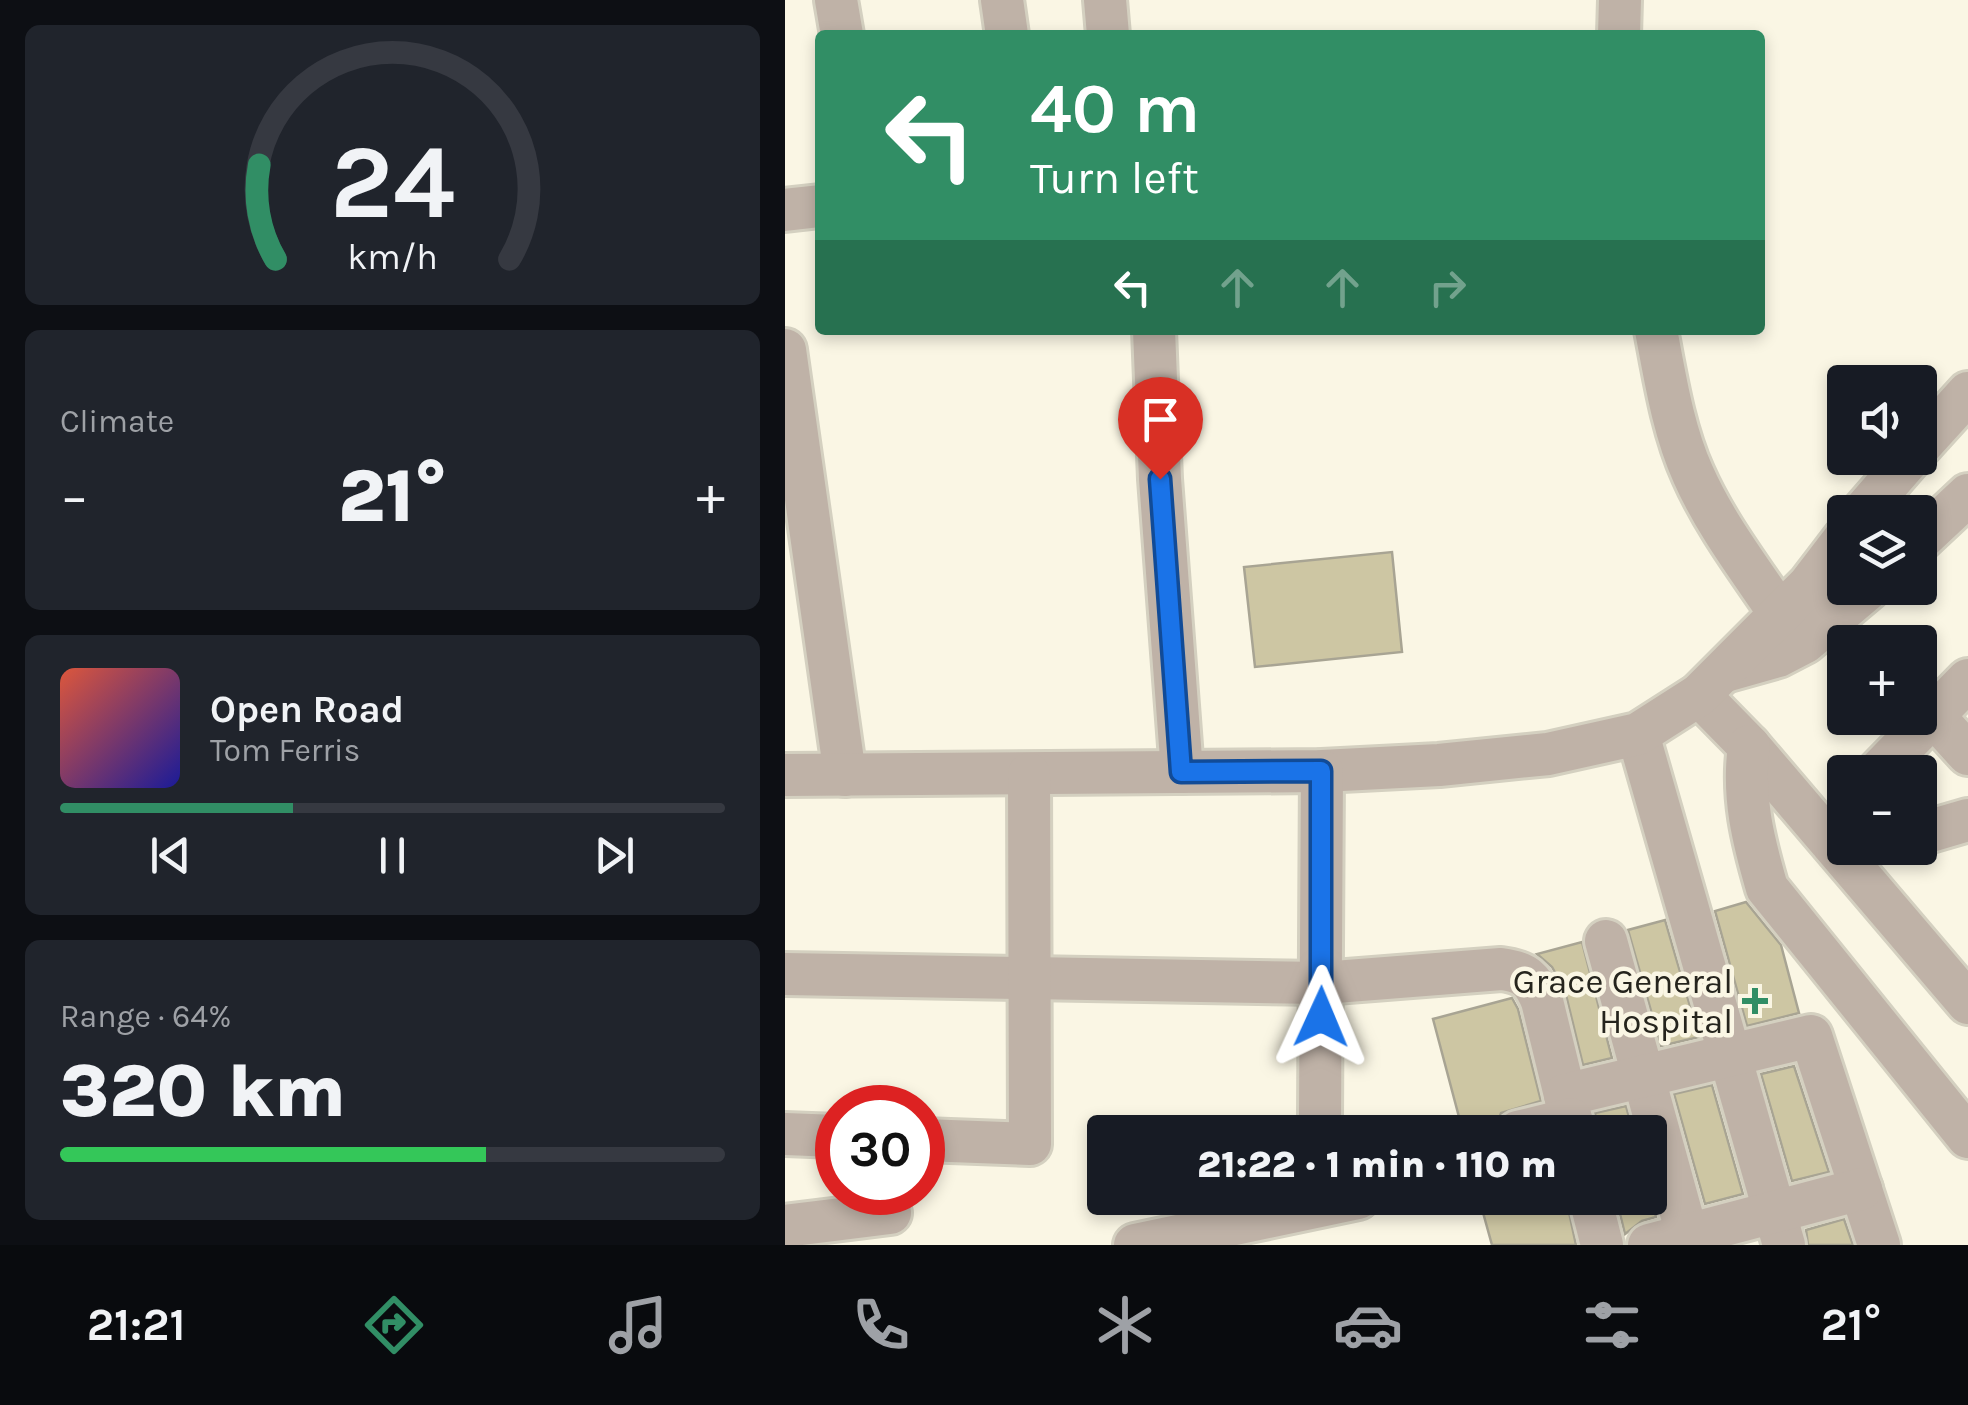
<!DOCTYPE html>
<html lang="en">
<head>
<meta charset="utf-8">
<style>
	body { margin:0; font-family:Karla,sans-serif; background:#20242c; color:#f1f3f6; height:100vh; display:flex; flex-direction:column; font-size:38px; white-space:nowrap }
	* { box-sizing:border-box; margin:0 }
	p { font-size:32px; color:#9ea1a6 }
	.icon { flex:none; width:55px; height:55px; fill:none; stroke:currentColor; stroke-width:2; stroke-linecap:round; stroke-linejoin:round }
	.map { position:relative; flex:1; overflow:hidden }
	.drawer { display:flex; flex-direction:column; gap:25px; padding:25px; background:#0d0f14; width:785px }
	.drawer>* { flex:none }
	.guide { position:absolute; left:30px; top:30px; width:950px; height:305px; border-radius:10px; box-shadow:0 5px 15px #0003; background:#318e65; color:#fff; overflow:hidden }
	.tools { position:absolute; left:1042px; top:365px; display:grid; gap:20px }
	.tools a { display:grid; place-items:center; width:110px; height:110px; border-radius:10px; background:#171b24; box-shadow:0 5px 15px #0003; font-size:50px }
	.speed { position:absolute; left:30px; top:1085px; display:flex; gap:20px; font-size:50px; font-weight:700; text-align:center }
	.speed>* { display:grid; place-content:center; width:130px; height:130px; border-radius:50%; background:#171b24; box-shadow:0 5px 15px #0003; line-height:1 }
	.speed .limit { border:15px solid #d22; background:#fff; color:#111 }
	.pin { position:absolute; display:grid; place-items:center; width:85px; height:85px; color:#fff; margin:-102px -42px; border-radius:50% 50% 50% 0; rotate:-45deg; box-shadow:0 0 10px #0007 }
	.pin .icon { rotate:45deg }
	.me { position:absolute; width:110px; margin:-55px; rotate:1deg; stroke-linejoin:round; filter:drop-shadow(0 0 8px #0008) }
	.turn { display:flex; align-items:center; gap:35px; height:210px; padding:0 50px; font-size:45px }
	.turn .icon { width:130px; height:130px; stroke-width:2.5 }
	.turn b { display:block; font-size:70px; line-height:85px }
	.lanes { display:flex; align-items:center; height:95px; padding:0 50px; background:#0003; justify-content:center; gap:50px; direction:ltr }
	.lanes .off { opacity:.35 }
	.big { font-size:75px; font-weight:800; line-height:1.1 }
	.drawer .widget { flex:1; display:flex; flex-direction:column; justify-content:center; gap:15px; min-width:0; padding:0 35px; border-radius:15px; background:#20242c }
	.drawer .dial { align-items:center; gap:0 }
	.dial svg { height:260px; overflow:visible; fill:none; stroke:#363941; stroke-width:7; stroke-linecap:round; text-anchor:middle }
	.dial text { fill:#f1f3f6; stroke:none }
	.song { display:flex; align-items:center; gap:30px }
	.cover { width:120px; height:120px; border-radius:15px; background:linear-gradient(135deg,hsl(10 70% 55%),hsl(240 70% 35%)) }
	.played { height:10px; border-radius:5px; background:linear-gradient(90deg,#318e65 35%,#363941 35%) }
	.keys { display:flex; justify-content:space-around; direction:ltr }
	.heat { display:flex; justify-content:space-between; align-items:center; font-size:55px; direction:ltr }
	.charge { height:15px; border-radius:8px; background:linear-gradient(90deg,#34c759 64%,#363941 0) }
	.trip { position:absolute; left:302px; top:1115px; width:580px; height:100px; border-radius:10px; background:#171b24; box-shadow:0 5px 15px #0003; font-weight:800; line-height:100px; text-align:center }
	.menu { display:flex; height:160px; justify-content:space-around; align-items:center; background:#090b0e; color:#9ea1a6 }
	.menu .icon { width:70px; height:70px }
	.menu .current { color:#318e65 }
	.menu b { font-size:45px; color:#f1f3f6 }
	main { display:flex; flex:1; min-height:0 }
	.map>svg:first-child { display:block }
	.building { fill:#cdc6a3; stroke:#a8a493; stroke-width:2.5 }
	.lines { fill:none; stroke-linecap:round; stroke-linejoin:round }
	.minor-casing { stroke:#d4d0c0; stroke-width:48 }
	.minor { stroke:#bfb2a7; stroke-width:42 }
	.route-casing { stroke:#114b97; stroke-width:25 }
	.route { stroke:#1a73e8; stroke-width:18 }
	.poi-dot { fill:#318e65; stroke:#faf6e4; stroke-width:4 }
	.labels { text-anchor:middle; stroke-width:9; stroke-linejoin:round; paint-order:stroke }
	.poi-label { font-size:35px; fill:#25241d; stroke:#faf6e4; text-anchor:end }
</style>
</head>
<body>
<main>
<section class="drawer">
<div class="widget dial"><svg viewBox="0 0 100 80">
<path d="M14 69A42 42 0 1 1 86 69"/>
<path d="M14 69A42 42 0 0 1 9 40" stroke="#318e65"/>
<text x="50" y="56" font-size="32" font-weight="700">24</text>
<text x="50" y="72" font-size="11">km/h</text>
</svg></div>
<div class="widget"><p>Climate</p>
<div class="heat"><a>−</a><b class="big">21°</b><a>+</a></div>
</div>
<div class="widget">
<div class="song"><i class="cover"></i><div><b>Open Road</b><p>Tom Ferris</p></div></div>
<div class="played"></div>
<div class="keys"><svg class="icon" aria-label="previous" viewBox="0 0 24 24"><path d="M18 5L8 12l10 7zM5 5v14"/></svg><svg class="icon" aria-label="pause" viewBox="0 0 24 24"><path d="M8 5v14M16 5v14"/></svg><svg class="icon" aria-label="next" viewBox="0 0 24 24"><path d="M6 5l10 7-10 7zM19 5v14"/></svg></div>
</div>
<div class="widget"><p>Range · 64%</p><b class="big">320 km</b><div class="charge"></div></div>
</section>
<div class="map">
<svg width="1183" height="1245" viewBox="0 0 1183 1245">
	<rect width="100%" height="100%" fill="#faf6e4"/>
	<g class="building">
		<polygon points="607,552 617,652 470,667 459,567"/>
		<polygon points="961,902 996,945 1014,1013 962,1026 930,911"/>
		<polygon points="880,920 914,1037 876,1046 843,930"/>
		<polygon points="797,942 827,1058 798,1065 780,991 767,967 752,954"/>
		<polygon points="727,998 733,1009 756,1101 716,1113 709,1132 678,1132 648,1019"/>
		<polygon points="1009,1066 1044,1172 1007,1181 976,1074"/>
		<polygon points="927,1085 958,1194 920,1204 889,1094"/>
		<polygon points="841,1106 848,1132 813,1132 810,1113"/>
		<polygon points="865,1194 871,1217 857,1221 840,1234 831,1198 865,1198"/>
		<polygon points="694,1198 781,1198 791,1245 707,1245"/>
		<polygon points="1059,1219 1068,1245 1023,1245 1021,1230"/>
	</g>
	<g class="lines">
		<g class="minor-casing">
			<g id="minor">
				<polyline points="51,0 57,35"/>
				<polyline points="217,0 222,35"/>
				<polyline points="320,0 323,35"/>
				<polyline points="834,35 835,0"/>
				<polyline points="0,210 35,206"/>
				<polyline points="369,330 375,479 397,772"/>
				<path d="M871 330C880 377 888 430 908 474 930 524 964 568 995 614"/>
				<polyline points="0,350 60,775"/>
				<polyline points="1135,446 1183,393"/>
				<polyline points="1078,512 1125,458"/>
				<polyline points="1135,540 1183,495"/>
				<polyline points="940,671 993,656 1020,642 1084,588"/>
				<polyline points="914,695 964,746 1183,1003"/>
				<polyline points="1135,701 1183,754"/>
				<polyline points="853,734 999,1245"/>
				<path d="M964 746C957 796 968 840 982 888L1183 1137"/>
				<polyline points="1093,772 1183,680"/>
				<polyline points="0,775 537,771 654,765 763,754 853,734 914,695 1024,585 1060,538"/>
				<polyline points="1135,834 1183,820"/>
				<polyline points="821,941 905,1245"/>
				<path d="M0 974 537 983 716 969C740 972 748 979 757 1001L789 1132"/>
				<polyline points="780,1095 1026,1036 1094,1245"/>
				<polyline points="535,1118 537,771"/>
				<polyline points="733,1132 786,1119"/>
				<polyline points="0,1134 52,1136"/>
				<polyline points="138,1140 245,1144 244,774"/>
				<polyline points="805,1198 817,1245"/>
				<polyline points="0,1226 105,1213"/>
				<polyline points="350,1245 573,1198"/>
				<polyline points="864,1245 1076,1189"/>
			</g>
		</g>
		<use href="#minor" class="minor"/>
	</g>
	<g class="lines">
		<g class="route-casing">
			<polyline id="route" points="375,479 396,772 536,771 536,1017"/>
		</g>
		<use href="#route" class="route"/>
	</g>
	<path class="poi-dot" d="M965 986h10v10h10v10h-10v10h-10v-10h-10v-10h10z"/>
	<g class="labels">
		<g class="poi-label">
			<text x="948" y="993">Grace General<tspan x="948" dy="40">Hospital</tspan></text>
		</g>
	</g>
</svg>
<div class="tools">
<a><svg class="icon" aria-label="sound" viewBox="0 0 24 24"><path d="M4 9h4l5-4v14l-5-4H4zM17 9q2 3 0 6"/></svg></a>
<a><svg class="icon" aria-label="layers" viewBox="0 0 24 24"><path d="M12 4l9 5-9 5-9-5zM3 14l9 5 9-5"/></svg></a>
<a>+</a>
<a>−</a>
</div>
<div class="speed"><div class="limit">30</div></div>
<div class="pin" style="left:375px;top:479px;background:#d93025"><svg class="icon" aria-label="arrive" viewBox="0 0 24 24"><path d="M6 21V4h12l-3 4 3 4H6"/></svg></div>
<svg class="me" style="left:536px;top:1017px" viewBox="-20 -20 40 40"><path d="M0-17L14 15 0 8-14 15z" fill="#1a73e8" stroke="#fff" stroke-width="4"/></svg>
<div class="trip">21:22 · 1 min · 110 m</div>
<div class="guide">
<div class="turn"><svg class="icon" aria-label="left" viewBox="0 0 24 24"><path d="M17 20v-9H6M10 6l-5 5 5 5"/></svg><div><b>40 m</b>Turn left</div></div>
<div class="lanes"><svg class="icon" aria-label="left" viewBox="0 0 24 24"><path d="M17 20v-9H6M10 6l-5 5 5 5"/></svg><svg class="icon off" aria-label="ahead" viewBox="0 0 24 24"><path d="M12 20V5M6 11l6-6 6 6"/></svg><svg class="icon off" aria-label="ahead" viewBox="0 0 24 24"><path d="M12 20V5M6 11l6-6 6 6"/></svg><svg class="icon off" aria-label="right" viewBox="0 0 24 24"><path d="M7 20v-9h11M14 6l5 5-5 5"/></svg></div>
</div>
</div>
</main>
<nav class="menu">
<b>21:21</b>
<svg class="icon current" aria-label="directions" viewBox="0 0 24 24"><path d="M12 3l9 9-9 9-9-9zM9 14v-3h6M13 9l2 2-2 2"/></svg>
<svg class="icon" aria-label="music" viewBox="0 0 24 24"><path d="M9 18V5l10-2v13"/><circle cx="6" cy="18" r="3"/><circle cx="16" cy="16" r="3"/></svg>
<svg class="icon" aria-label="phone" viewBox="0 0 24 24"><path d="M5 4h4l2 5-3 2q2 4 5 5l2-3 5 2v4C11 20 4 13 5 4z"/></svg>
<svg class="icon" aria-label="climate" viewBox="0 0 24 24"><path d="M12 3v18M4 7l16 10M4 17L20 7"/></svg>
<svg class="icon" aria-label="car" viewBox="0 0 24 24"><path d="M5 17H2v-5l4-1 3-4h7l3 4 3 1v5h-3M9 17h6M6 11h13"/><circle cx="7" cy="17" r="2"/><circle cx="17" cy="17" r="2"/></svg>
<svg class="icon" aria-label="filters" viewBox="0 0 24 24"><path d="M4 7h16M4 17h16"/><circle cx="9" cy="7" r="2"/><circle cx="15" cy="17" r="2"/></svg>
<b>21°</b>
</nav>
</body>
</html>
